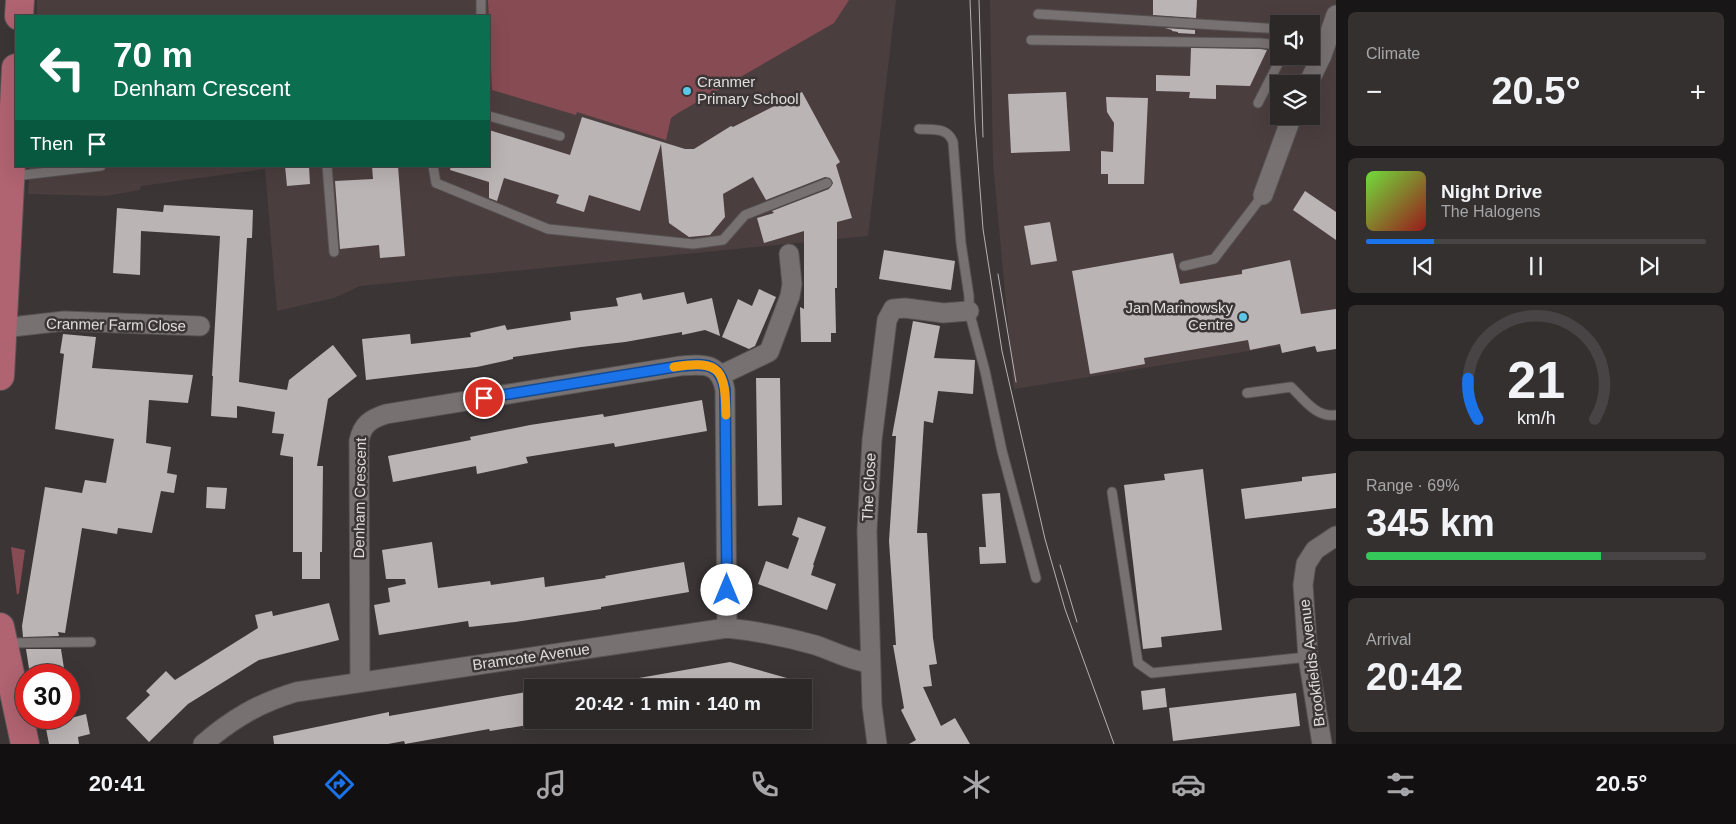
<!DOCTYPE html>
<html lang="en">
<head>
<meta charset="utf-8">
<style>
	body { margin:0; font-family:Helvetica,sans-serif; background:#343030; color:#f1f3f6; height:100vh; display:flex; flex-direction:column; font-size:19px; white-space:nowrap }
	* { box-sizing:border-box; margin:0 }
	p { font-size:16px; color:#a6a6a8 }
	.icon { flex:none; width:28px; height:28px; fill:none; stroke:currentColor; stroke-width:2; stroke-linecap:round; stroke-linejoin:round }
	.map { position:relative; flex:1; overflow:hidden }
	.sheet { display:flex; flex-direction:column; gap:12px; padding:12px; background:#181616; width:400px }
	.sheet>* { flex:none }
	.hud { position:absolute; left:15px; top:15px; width:475px; height:152px; border-radius:0px; box-shadow:0 5px 20px #0002,0 0 0 1px #484445; background:#0b6e4f; color:#fff; overflow:hidden }
	.tools { position:absolute; left:1270px; top:15px; display:grid; gap:10px }
	.tools a { display:grid; place-items:center; width:50px; height:50px; border-radius:0px; background:#2c2828; box-shadow:0 5px 20px #0002,0 0 0 1px #484445; font-size:25px }
	.speed { position:absolute; left:15px; top:664px; display:flex; gap:10px; font-size:25px; font-weight:700; text-align:center }
	.speed>* { display:grid; place-content:center; width:65px; height:65px; border-radius:50%; background:#2c2828; box-shadow:0 5px 20px #0002,0 0 0 1px #484445; line-height:1 }
	.speed .limit { border:8px solid #d22; background:#fff; color:#111 }
	.pin { position:absolute; display:grid; place-items:center; width:42px; height:42px; color:#fff; margin:-21px; border:2px solid #fff; border-radius:50%; box-shadow:0 1px 5px #0007 }
	.me { position:absolute; width:55px; margin:-28px; rotate:0deg; stroke-linejoin:round; filter:drop-shadow(0 0 4px #0008) }
	.turn { display:flex; align-items:center; gap:18px; height:105px; padding:0 15px; font-size:22px }
	.turn .icon { width:65px; height:65px; stroke-width:2.5 }
	.turn b { display:block; font-size:35px; line-height:42px }
	.then { display:flex; align-items:center; height:48px; padding:0 15px; background:#0003; gap:10px; font-size:19px }
	.big { font-size:38px; font-weight:700; line-height:1.1 }
	.sheet .widget { flex:1; display:flex; flex-direction:column; justify-content:center; gap:8px; min-width:0; padding:0 18px; border-radius:8px; background:#343030 }
	.sheet .dial { align-items:center; gap:0 }
	.dial svg { height:130px; overflow:visible; fill:none; stroke:#484445; stroke-width:7; stroke-linecap:round; text-anchor:middle }
	.dial text { fill:#f1f3f6; stroke:none }
	.song { display:flex; align-items:center; gap:15px }
	.cover { width:60px; height:60px; border-radius:8px; background:linear-gradient(135deg,hsl(100 70% 55%),hsl(0 70% 35%)) }
	.played { height:5px; border-radius:2px; background:linear-gradient(90deg,#1a73e8 20%,#484445 20%) }
	.keys { display:flex; justify-content:space-around; direction:ltr }
	.heat { display:flex; justify-content:space-between; align-items:center; font-size:28px; direction:ltr }
	.charge { height:8px; border-radius:4px; background:linear-gradient(90deg,#34c759 69%,#484445 0) }
	.trip { position:absolute; left:524px; top:679px; width:288px; height:50px; border-radius:0px; background:#2c2828; box-shadow:0 5px 20px #0002,0 0 0 1px #484445; font-weight:700; line-height:50px; text-align:center }
	.tabs { display:flex; height:80px; justify-content:space-around; align-items:center; background:#121010; color:#a6a6a8 }
	.tabs .icon { width:35px; height:35px }
	.tabs .current { color:#1a73e8 }
	.tabs b { font-size:22px; color:#f1f3f6 }
	main { display:flex; flex:1; min-height:0 }
	.map>svg:first-child { display:block }
	.built { fill:#4b3e3f; fill-rule:evenodd }
	.green { fill:#874b53 }
	.building { fill:#bbb4b5 }
	.lines { fill:none; stroke-linecap:round; stroke-linejoin:round }
	.lane-casing { stroke:#575353; stroke-width:11 }
	.street-casing { stroke:#575353; stroke-width:21 }
	.primary-casing { stroke:#575353; stroke-width:30 }
	.lane { stroke:#787172; stroke-width:9 }
	.street { stroke:#787172; stroke-width:19 }
	.primary { stroke:#b06371; stroke-width:28 }
	.tram { stroke:#b5b1b1; stroke-width:1 }
	.route-casing { stroke:#114b97; stroke-width:12 }
	.route { stroke:#1a73e8; stroke-width:9 }
	.slow { stroke:#f59e0b; stroke-width:9 }
	.poi-dot { fill:#5dc7e8; stroke:#3b3536; stroke-width:2 }
	.labels { text-anchor:middle; stroke-width:5; stroke-linejoin:round; paint-order:stroke }
	.poi-label { font-size:15px; fill:#e1dddd; stroke:#3b3536; text-anchor:start }
	.street-label { font-size:15px; fill:#e1dddd; stroke:#3b3536 }
</style>
</head>
<body>
<main>
<div class="map">
<svg width="1336" height="744" viewBox="0 0 1336 744">
	<rect width="100%" height="100%" fill="#3b3536"/>
	<g class="built">
		<polygon points="37,0 896,0 868,236 360,286 334,298 277,311 265,169 141,186 140,190 106,196 28,194 30,166 489,166 489,16 37,16"/>
		<path d="M990 0H1336V337L1014 389 993 163ZM1279 24H1311V56H1279ZM1279 84H1311V116H1279Z"/>
	</g>
	<g class="green">
		<polygon points="488,0 849,0 834,23 678,113 671,118 666,140 577,112 576,115 492,90"/>
		<polygon points="11,547 25,550 19,593 17,595"/>
	</g>
	<g class="building">
		<polygon points="1153,0 1197,0 1196,18 1153,15"/>
		<polygon points="1165,28 1195,30 1195,34 1178,33 1178,32 1172,31 1172,30"/>
		<polygon points="1191,48 1260,49 1267,50 1250,86 1216,85 1216,99 1189,98 1190,92 1156,91 1156,75 1190,76"/>
		<polygon points="802,92 840,162 836,165 852,218 837,222 837,288 835,288 836,333 831,333 831,342 801,342 800,307 804,309 804,231 764,243 757,218 774,213 772,211 829,189 833,183 830,178 825,177 766,200 753,177 723,194 725,217 710,235 689,237 669,223 661,144 640,211 589,195 584,212 556,203 559,195 504,178 497,201 489,198 489,182 450,170 451,166 489,166 489,130 570,155 582,117 685,149 694,149 731,126 733,127"/>
		<polygon points="1066,92 1070,151 1011,153 1008,94"/>
		<polygon points="1106,97 1148,98 1144,184 1108,184 1108,174 1101,174 1101,151 1113,152 1114,123 1107,112"/>
		<polygon points="285,166 309,166 310,184 287,186"/>
		<polygon points="372,166 398,166 405,256 380,258 379,245 340,249 335,181 373,179"/>
		<polygon points="1305,191 1336,212 1336,240 1293,210"/>
		<polygon points="164,205 253,210 252,238 247,238 239,382 287,390 289,380 333,345 357,376 328,399 317,466 323,466 322,552 320,552 320,579 302,579 302,552 293,552 293,457 280,455 284,434 272,433 275,412 237,406 237,418 211,416 213,376 212,376 220,236 141,231 140,275 113,273 117,208 163,212"/>
		<polygon points="1050,222 1057,261 1031,265 1024,226"/>
		<polygon points="884,250 955,261 951,290 879,279"/>
		<polygon points="1173,253 1180,284 1242,274 1242,270 1290,260 1301,314 1336,309 1336,349 1317,352 1315,346 1282,353 1280,344 1250,350 1248,340 1144,358 1145,364 1090,374 1072,271"/>
		<polygon points="759,289 776,297 755,346 749,349 722,337 738,299 752,306"/>
		<polygon points="684,292 687,304 712,298 720,336 705,330 682,335 682,332 625,342 581,347 513,357 513,359 477,367 366,380 362,339 410,334 411,344 471,337 470,333 505,325 507,330 571,320 570,312 618,306 616,298 641,293 643,300"/>
		<polygon points="913,321 940,326 934,358 975,360 973,394 938,391 933,423 924,421 917,533 927,533 933,638 937,664 929,665 932,686 923,687 941,726 955,718 970,744 909,744 916,740 901,710 904,708 893,645 896,645 889,541 896,436 892,436"/>
		<polygon points="63,334 96,337 92,368 193,375 188,403 149,400 146,443 171,447 167,473 177,475 174,493 161,491 152,533 118,528 117,534 82,528 65,633 58,632 59,636 23,637 22,626 45,487 82,493 85,480 106,483 114,439 55,429 64,354 60,353"/>
		<polygon points="756,378 780,378 782,505 758,506"/>
		<polygon points="702,400 707,431 615,447 614,443 526,457 528,463 477,474 476,466 393,482 388,456 471,440 470,437 530,425 603,414 604,417"/>
		<polygon points="1203,469 1222,630 1161,637 1162,647 1143,649 1124,485 1165,480 1164,474"/>
		<polygon points="1336,473 1336,508 1245,519 1241,489 1302,481 1302,477"/>
		<polygon points="207,487 227,488 225,509 206,508"/>
		<polygon points="1000,493 1006,563 980,564 979,547 986,547 982,494"/>
		<polygon points="798,517 826,527 813,565 814,565 811,575 836,584 827,610 758,584 766,561 788,569 799,538 792,535"/>
		<polygon points="432,542 438,588 490,581 491,585 544,577 545,587 606,578 605,576 684,562 689,592 601,607 601,609 515,622 469,627 468,621 379,635 374,605 390,602 388,588 406,584 405,579 386,579 382,550"/>
		<polygon points="329,603 339,640 259,660 188,704 149,742 126,718 150,695 146,691 166,671 175,680 258,628 255,615 272,611 273,616"/>
		<polygon points="26,649 61,649 65,675 30,675"/>
		<polygon points="730,662 801,682 800,688 640,688 639,678"/>
		<polygon points="621,679 622,688 582,688"/>
		<polygon points="1165,688 1167,707 1143,710 1141,691"/>
		<polygon points="532,691 532,720 559,720 490,731 489,729 405,744 404,741 388,744 274,744 273,736 389,712 389,716"/>
		<polygon points="1296,693 1300,726 1173,741 1169,708"/>
		<polygon points="86,714 90,734 78,737 79,744 49,744 44,718 71,718"/>
	</g>
	<g class="lines">
		<g class="lane-casing">
			<g id="lane">
				<polyline points="481,0 481,16"/>
				<polyline points="1038,14 1279,29"/>
				<polyline points="1311,33 1329,37"/>
				<polyline points="1031,40 1260,43 1279,45"/>
				<polyline points="1258,103 1282,56"/>
				<polyline points="489,116 560,136"/>
				<path d="M919 129C934 130 947 127 953 142L961 243 969 296V311L985 371 1002 451 1036 578"/>
				<polyline points="327,166 334,252"/>
				<polyline points="433,166 436,183 548,229 693,244 723,240 745,215 827,183"/>
				<polyline points="14,176 101,166"/>
				<polyline points="1184,266 1214,259 1263,195"/>
				<path d="M1247 393 1291 387C1304 399 1316 418 1336 415"/>
				<polyline points="1112,492 1138,663 1152,673 1308,657"/>
				<polyline points="6,643 91,642"/>
			</g>
		</g>
		<g class="street-casing">
			<g id="street">
				<polyline points="1308,84 1322,55 1336,15"/>
				<polyline points="1263,195 1292,116"/>
				<polyline points="3,328 64,321 200,326"/>
				<polyline points="721,375 769,352 790,296 792,284 789,254"/>
				<path d="M360 682 359 441C362 425 370 419 386 414L680 366C703 364 720 362 725 390L727 628"/>
				<path d="M203 744C232 719 259 703 296 692L727 628C757 631 786 637 815 645 834 651 850 661 870 663"/>
				<polyline points="877,744 872,706 867,531 872,440 887,320 893,309 905,308 943,313 969,311"/>
				<polyline points="1322,744 1308,657 1303,585 1306,564 1315,550 1336,536"/>
			</g>
		</g>
		<g class="primary-casing">
			<g id="primary">
				<polyline points="19,16 20,0"/>
				<polyline points="0,376 16,68"/>
				<polyline points="0,627 25,744"/>
			</g>
		</g>
		<use href="#lane" class="lane"/>
		<use href="#street" class="street"/>
		<use href="#primary" class="primary"/>
		<g class="tram">
			<polyline points="970,0 975,123 983,229 1002,351 1045,539 1065,609 1114,744"/>
			<polyline points="979,0 983,137"/>
			<polyline points="998,274 1016,382"/>
			<polyline points="1060,565 1077,622"/>
		</g>
	</g>
	<g class="lines">
		<g class="route-casing">
			<path id="route" d="M484 398 680 366C703 364 720 361 725 390L727 590"/>
		</g>
		<use href="#route" class="route"/>
		<path class="slow" d="M674 367C722 359 725 371 726 415"/>
	</g>
	<g class="poi-dot">
		<circle cx="687" cy="91" r="5"/>
		<circle cx="1243" cy="317" r="5"/>
	</g>
	<g class="labels">
		<g class="poi-label">
			<text x="697" y="87">Cranmer<tspan x="697" dy="17">Primary School</tspan></text>
			<text x="1233" y="313" text-anchor="end">Jan Marinowsky<tspan x="1233" dy="17">Centre</tspan></text>
		</g>
		<g class="street-label">
			<text transform="translate(116 325) rotate(1)" y="5">Cranmer Farm Close</text>
			<text transform="translate(869 487) rotate(-87)" y="5">The Close</text>
			<text transform="translate(360 498) rotate(-89)" y="5">Denham Crescent</text>
			<text transform="translate(531 657) rotate(-8)" y="5">Bramcote Avenue</text>
			<text transform="translate(1312 663) rotate(-97)" y="5">Brookfields Avenue</text>
		</g>
	</g>
</svg>
<div class="tools">
<a><svg class="icon" aria-label="sound" viewBox="0 0 24 24"><path d="M4 9h4l5-4v14l-5-4H4zM17 9q2 3 0 6"/></svg></a>
<a><svg class="icon" aria-label="layers" viewBox="0 0 24 24"><path d="M12 4l9 5-9 5-9-5zM3 14l9 5 9-5"/></svg></a>
</div>
<div class="speed"><div class="limit">30</div></div>
<div class="pin" style="left:484px;top:398px;background:#d93025"><svg class="icon" aria-label="arrive" viewBox="0 0 24 24"><path d="M6 21V4h12l-3 4 3 4H6"/></svg></div>
<svg class="me" style="left:727px;top:590px" viewBox="-20 -20 40 40"><circle r="19" fill="#fff"/><path d="M0-13L10 11 0 6-10 11z" fill="#1a73e8"/></svg>
<div class="trip">20:42 · 1 min · 140 m</div>
<div class="hud">
<div class="turn"><svg class="icon" aria-label="left" viewBox="0 0 24 24"><path d="M17 20v-9H6M10 6l-5 5 5 5"/></svg><div><b>70 m</b>Denham Crescent</div></div>
<div class="then">Then<svg class="icon" aria-label="arrive" viewBox="0 0 24 24"><path d="M6 21V4h12l-3 4 3 4H6"/></svg></div>
</div>
</div>
<section class="sheet">
<div class="widget"><p>Climate</p>
<div class="heat"><a>−</a><b class="big">20.5°</b><a>+</a></div>
</div>
<div class="widget">
<div class="song"><i class="cover"></i><div><b>Night Drive</b><p>The Halogens</p></div></div>
<div class="played"></div>
<div class="keys"><svg class="icon" aria-label="previous" viewBox="0 0 24 24"><path d="M18 5L8 12l10 7zM5 5v14"/></svg><svg class="icon" aria-label="pause" viewBox="0 0 24 24"><path d="M8 5v14M16 5v14"/></svg><svg class="icon" aria-label="next" viewBox="0 0 24 24"><path d="M6 5l10 7-10 7zM19 5v14"/></svg></div>
</div>
<div class="widget dial"><svg viewBox="0 0 100 80">
<path d="M14 69A42 42 0 1 1 86 69"/>
<path d="M14 69A42 42 0 0 1 8 44" stroke="#1a73e8"/>
<text x="50" y="56" font-size="32" font-weight="700">21</text>
<text x="50" y="72" font-size="11">km/h</text>
</svg></div>
<div class="widget"><p>Range · 69%</p><b class="big">345 km</b><div class="charge"></div></div>
<div class="widget"><p>Arrival</p><b class="big">20:42</b></div>
</section>
</main>
<nav class="tabs">
<b>20:41</b>
<svg class="icon current" aria-label="directions" viewBox="0 0 24 24"><path d="M12 3l9 9-9 9-9-9zM9 14v-3h6M13 9l2 2-2 2"/></svg>
<svg class="icon" aria-label="music" viewBox="0 0 24 24"><path d="M9 18V5l10-2v13"/><circle cx="6" cy="18" r="3"/><circle cx="16" cy="16" r="3"/></svg>
<svg class="icon" aria-label="phone" viewBox="0 0 24 24"><path d="M5 4h4l2 5-3 2q2 4 5 5l2-3 5 2v4C11 20 4 13 5 4z"/></svg>
<svg class="icon" aria-label="climate" viewBox="0 0 24 24"><path d="M12 3v18M4 7l16 10M4 17L20 7"/></svg>
<svg class="icon" aria-label="car" viewBox="0 0 24 24"><path d="M5 17H2v-5l4-1 3-4h7l3 4 3 1v5h-3M9 17h6M6 11h13"/><circle cx="7" cy="17" r="2"/><circle cx="17" cy="17" r="2"/></svg>
<svg class="icon" aria-label="filters" viewBox="0 0 24 24"><path d="M4 7h16M4 17h16"/><circle cx="9" cy="7" r="2"/><circle cx="15" cy="17" r="2"/></svg>
<b>20.5°</b>
</nav>
</body>
</html>
